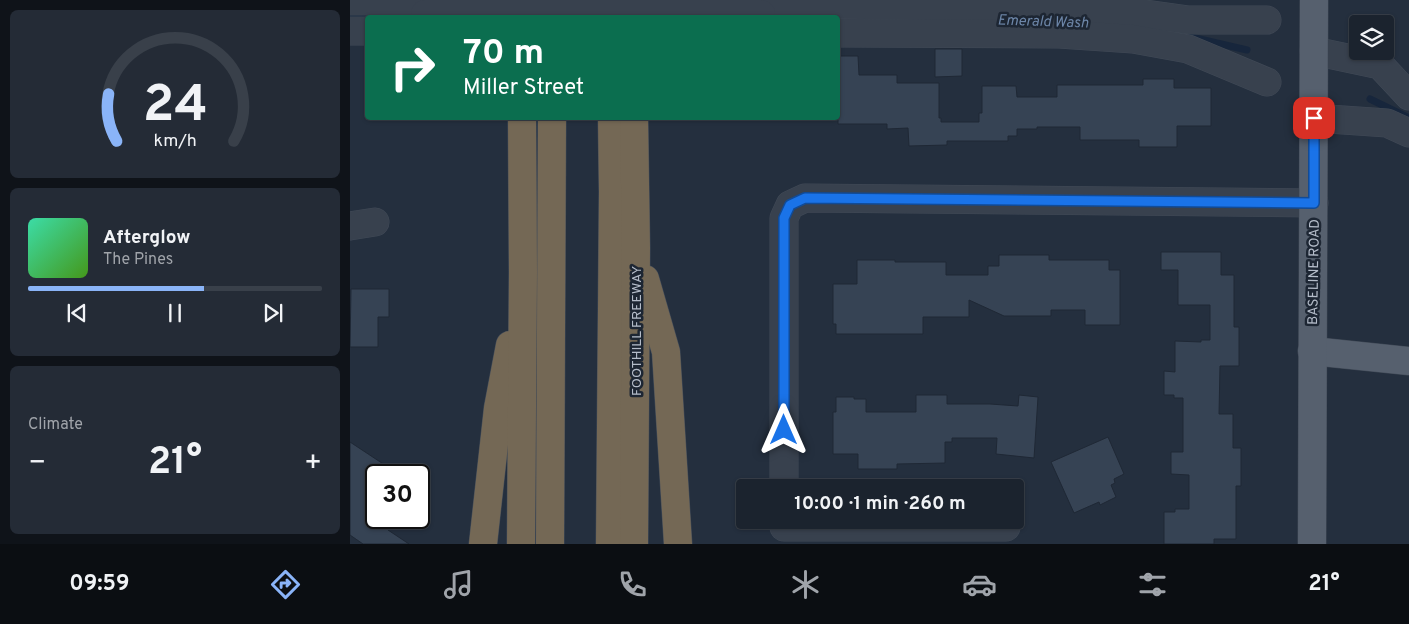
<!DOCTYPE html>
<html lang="en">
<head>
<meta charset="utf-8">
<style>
	body { margin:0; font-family:Overpass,sans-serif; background:#242b36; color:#f1f3f6; height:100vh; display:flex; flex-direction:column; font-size:19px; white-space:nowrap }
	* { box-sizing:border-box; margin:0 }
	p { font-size:16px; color:#a0a4aa }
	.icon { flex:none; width:28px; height:28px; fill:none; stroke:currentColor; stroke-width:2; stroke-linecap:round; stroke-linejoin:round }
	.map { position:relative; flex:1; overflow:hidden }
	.details { display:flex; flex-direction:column; gap:10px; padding:10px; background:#0f1319; width:350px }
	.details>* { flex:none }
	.top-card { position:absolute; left:15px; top:15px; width:475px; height:105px; border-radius:5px; box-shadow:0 1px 4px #0004,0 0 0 1px #39404a; background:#0b6e4f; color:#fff; overflow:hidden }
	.buttons { position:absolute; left:999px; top:15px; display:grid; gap:10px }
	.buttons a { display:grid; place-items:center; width:45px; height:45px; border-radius:5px; background:#1b232e; box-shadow:0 1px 4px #0004,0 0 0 1px #39404a; font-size:25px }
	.speed { position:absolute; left:15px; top:464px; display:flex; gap:10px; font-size:25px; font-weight:700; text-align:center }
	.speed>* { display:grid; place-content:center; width:65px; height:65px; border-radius:50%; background:#1b232e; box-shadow:0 1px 4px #0004,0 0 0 1px #39404a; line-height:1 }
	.speed .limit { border:2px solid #111; border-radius:8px; background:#fff; color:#111 }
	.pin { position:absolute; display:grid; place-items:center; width:42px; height:42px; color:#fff; margin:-21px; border-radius:10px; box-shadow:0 2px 8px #0006 }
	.me { position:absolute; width:55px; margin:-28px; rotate:0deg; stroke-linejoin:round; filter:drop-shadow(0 0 4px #0008) }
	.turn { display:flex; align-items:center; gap:18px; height:105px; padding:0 15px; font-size:22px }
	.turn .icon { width:65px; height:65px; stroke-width:2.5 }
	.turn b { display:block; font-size:35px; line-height:42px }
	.big { font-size:38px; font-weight:700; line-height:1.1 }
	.details .card { flex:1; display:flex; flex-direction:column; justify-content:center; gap:8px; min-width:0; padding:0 18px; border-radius:8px; background:#242b36 }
	.details .dial { align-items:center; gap:0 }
	.dial svg { height:130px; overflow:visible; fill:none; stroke:#39404a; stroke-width:7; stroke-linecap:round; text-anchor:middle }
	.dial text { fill:#f1f3f6; stroke:none }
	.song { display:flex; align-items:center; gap:15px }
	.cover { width:60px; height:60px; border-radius:8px; background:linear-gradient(135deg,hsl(160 70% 55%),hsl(100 70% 35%)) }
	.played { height:5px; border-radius:2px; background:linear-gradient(90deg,#8ab4f8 60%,#39404a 60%) }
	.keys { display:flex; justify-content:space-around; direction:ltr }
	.heat { display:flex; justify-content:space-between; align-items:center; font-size:28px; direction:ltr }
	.trip { position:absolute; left:386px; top:479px; width:288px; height:50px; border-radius:5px; background:#1b232e; box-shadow:0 1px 4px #0004,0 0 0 1px #39404a; font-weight:700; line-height:50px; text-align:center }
	.menu { display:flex; height:80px; justify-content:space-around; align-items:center; background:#0b0e12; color:#a0a4aa }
	.menu .icon { width:35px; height:35px }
	.menu .current { color:#8ab4f8 }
	.menu b { font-size:22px; color:#f1f3f6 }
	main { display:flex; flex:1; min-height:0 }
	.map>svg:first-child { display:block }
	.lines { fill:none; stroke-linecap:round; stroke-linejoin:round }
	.stream { stroke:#17263c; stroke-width:7 }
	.building { fill:#364354; stroke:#1f2835 }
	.minor-casing { stroke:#414a57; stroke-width:29 }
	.major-casing { stroke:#414a57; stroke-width:29 }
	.highway-casing { stroke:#434c59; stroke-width:29 }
	.minor { stroke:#38414e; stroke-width:28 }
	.major { stroke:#56606e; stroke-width:28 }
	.highway { stroke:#746855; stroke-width:28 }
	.minor-bridge-casing { stroke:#414a57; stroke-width:29; stroke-linecap:butt }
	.minor-bridge { stroke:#38414e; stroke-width:28 }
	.route-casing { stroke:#114b97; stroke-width:12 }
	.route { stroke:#1a73e8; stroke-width:9 }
	.labels { text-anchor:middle; stroke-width:5; stroke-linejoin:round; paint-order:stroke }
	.street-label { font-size:14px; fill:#b4bcc9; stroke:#1d2633 }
	.water-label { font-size:15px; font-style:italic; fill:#6d86a8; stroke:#1d2633 }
</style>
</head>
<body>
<main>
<section class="details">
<div class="card dial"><svg viewBox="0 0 100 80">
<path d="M14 69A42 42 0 1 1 86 69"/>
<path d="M14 69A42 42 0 0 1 9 40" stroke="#8ab4f8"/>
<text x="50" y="56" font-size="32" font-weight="700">24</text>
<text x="50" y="72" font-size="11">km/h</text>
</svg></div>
<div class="card">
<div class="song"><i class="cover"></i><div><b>Afterglow</b><p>The Pines</p></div></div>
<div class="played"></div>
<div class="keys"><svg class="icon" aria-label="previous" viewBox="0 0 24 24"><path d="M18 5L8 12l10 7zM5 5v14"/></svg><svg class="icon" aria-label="pause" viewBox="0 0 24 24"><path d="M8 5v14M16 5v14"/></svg><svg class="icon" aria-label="next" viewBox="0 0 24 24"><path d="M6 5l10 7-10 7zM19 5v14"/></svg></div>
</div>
<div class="card"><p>Climate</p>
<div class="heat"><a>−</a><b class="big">21°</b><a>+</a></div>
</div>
</section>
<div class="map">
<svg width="1059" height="544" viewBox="0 0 1059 544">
	<rect width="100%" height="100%" fill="#242f3e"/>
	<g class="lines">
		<g class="stream">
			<polyline points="0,17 26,18"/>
			<polyline points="841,37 897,50"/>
			<polyline points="1020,99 1059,118"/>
		</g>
	</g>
	<g class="building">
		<polygon points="585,49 612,49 612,76 585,77"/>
		<polygon points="488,56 508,56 509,75 547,75 547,83 589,83 589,118 591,118 591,122 629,122 629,113 632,113 632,86 666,86 667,97 707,97 707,85 793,85 793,79 824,79 824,88 861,88 861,126 827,126 827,147 789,147 789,140 730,140 730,127 687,127 687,129 667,129 667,136 658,136 658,141 597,141 597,145 559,146 558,128 537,129 537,124 488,124"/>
		<polygon points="811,252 871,252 871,275 884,275 884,327 889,327 889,366 870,366 869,414 883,414 883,448 891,448 891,486 886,486 886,539 864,539 864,544 814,544 814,512 825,512 825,509 839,509 839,475 821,474 821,452 833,452 833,398 824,398 824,395 814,395 814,371 825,372 825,341 851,342 851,340 860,340 860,305 828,305 828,270 811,270"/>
		<polygon points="649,255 699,255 699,260 759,260 759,270 770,270 770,325 735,325 735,310 701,310 701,316 654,316 619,300 619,317 573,317 573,334 486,334 486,324 483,324 483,284 507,284 507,260 545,260 545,262 596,262 596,275 638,275 638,266 649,266"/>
		<polygon points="1,289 39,289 39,317 28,317 28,347 0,347"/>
		<polygon points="566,395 597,395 597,404 640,404 668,406 669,395 688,397 684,458 646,454 647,438 602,438 602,442 595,442 595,463 547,464 547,469 508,469 508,454 483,454 483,412 486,412 486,397 504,397 504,399 516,399 516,412 566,412"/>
		<polygon points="758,437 774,474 764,479 765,483 761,485 766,497 750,505 749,502 724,513 701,462"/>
		<polygon points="0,442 50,475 26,475 26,518 47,518 38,530 59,544 13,544 0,535"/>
	</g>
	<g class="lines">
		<g class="minor-casing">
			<g id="minor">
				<polyline points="0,1 31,1 75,14"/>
				<polyline points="411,14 451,4 715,8 773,11 839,20 917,20"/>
				<polyline points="0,31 18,31"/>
				<polyline points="488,33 709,34 783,39 838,49 917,82"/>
				<polyline points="964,51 1030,65 1059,96"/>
				<polyline points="964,118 1037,123 1059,133"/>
				<polyline points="0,226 25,222"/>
				<polyline points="434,488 434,218 440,205 455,198 964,203"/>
				<polyline points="434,527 656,527"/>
			</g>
		</g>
		<g class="major-casing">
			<g id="major">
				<polyline points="962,351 1059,361"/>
				<polyline points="962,544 964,0"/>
			</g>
		</g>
		<g class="highway-casing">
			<g id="highway">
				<polyline points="295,279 316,352 328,544"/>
				<polyline points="133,544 148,408 160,345"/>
				<polyline points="171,544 173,272 172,118"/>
				<polyline points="200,544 202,118"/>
				<polyline points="260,544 263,192 262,118"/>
				<polyline points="284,544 286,248 284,118"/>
			</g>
		</g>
		<use href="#minor" class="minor"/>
		<use href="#major" class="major"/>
		<use href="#highway" class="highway"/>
		<g class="minor-bridge-casing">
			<polyline id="minor-bridge" points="75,14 411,14"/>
		</g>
		<use href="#minor-bridge" class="minor-bridge"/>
	</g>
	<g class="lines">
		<g class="route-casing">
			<polyline id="route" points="434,430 434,218 440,205 455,198 964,203 964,118"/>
		</g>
		<use href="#route" class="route"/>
	</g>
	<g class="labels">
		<g class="street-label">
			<text transform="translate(963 272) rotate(-89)" y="5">BASELINE ROAD</text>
			<text transform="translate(286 331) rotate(-90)" y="5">FOOTHILL FREEWAY</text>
		</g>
		<g class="water-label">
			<text transform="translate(693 21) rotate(2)" y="5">Emerald Wash</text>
		</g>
	</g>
</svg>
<div class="buttons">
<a><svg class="icon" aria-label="layers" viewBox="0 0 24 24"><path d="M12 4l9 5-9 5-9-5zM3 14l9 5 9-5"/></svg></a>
</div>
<div class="speed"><div class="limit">30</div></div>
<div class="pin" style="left:964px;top:118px;background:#d93025"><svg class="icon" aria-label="arrive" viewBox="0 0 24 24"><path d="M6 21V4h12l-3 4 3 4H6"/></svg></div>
<svg class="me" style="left:434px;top:430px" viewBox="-20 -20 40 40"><path d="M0-17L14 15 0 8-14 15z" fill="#1a73e8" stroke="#fff" stroke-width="4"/></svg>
<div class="trip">10:00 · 1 min · 260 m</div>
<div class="top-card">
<div class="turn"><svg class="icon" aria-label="right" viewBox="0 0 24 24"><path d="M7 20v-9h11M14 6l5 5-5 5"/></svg><div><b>70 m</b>Miller Street</div></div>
</div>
</div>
</main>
<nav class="menu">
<b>09:59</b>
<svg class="icon current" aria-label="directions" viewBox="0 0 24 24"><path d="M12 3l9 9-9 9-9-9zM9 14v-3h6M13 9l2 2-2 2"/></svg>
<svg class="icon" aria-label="music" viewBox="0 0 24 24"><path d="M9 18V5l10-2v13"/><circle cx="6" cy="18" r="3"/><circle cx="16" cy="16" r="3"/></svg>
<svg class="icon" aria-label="phone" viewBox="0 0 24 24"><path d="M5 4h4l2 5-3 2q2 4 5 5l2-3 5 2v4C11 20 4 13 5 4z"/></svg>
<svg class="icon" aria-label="climate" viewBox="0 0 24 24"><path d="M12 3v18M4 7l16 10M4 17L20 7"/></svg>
<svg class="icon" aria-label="car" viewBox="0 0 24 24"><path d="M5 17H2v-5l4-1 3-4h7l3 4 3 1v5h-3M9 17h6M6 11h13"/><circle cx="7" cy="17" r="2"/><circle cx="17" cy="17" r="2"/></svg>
<svg class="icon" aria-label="filters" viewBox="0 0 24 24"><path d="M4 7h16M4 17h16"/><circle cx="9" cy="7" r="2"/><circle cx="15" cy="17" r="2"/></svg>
<b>21°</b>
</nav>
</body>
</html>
